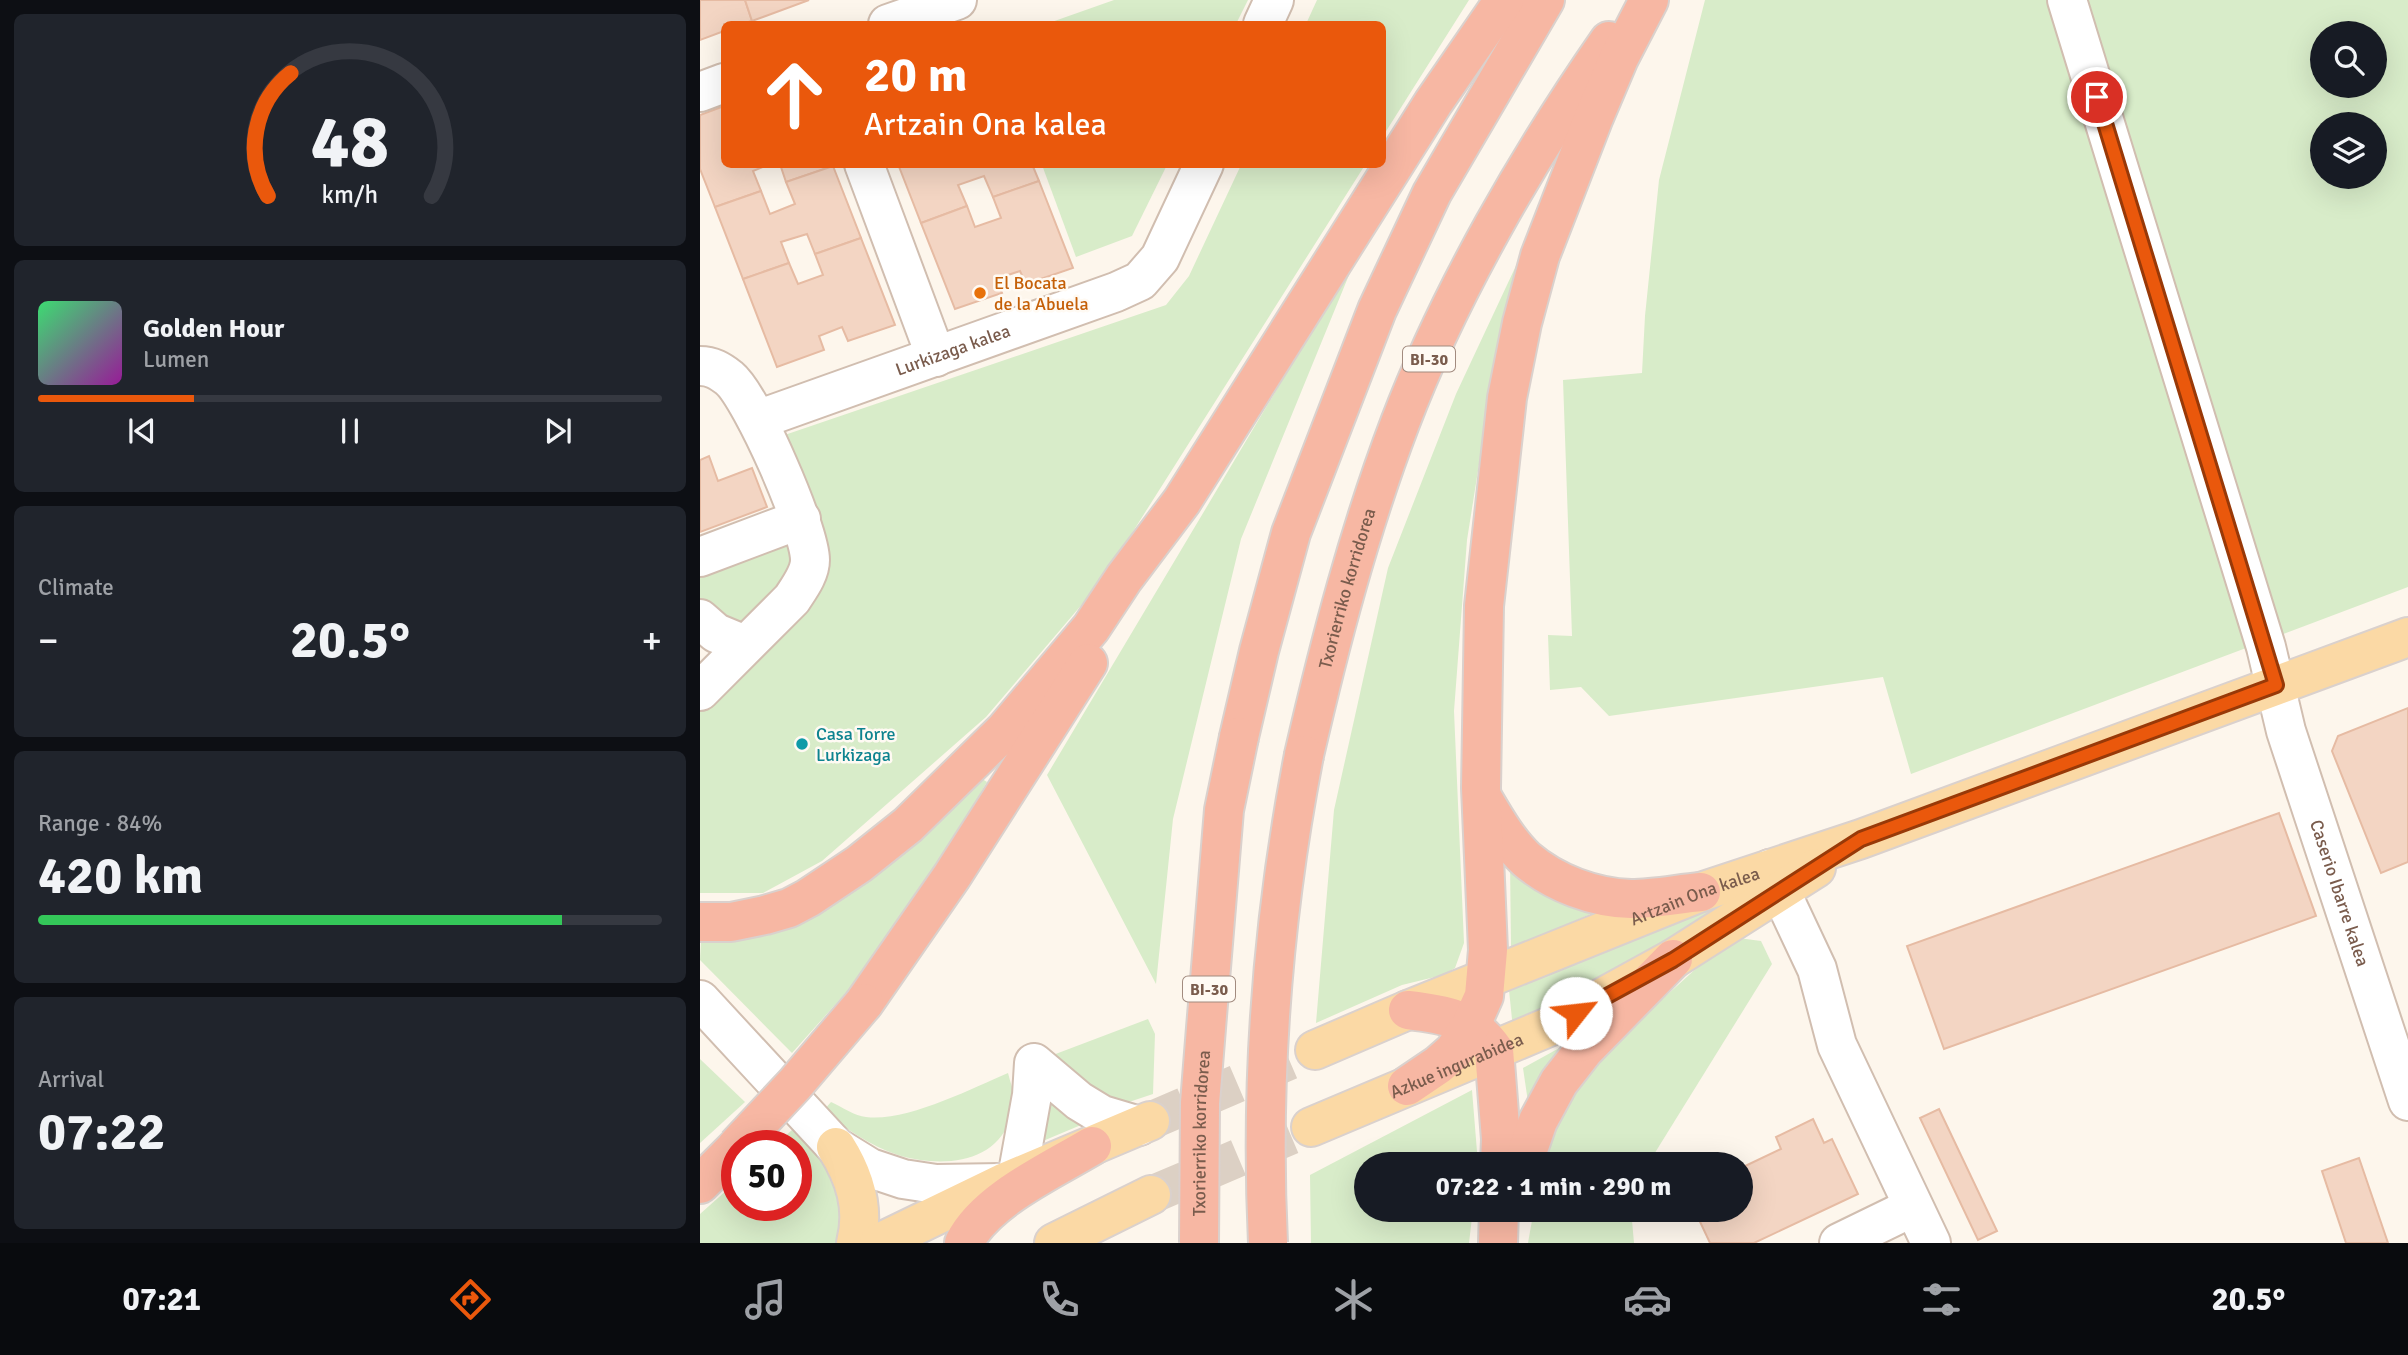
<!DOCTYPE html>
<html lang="en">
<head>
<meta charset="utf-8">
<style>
	body { margin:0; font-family:Signika,sans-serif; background:#20242c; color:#f1f3f6; height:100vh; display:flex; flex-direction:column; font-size:26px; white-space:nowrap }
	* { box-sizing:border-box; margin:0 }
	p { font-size:23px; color:#9ea1a6 }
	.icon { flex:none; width:38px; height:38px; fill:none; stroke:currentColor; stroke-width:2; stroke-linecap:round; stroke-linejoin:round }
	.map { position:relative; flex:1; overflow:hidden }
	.sheet { display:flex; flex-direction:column; gap:14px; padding:14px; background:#0d0f14; width:700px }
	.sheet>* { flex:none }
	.guide { position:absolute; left:21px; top:21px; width:665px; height:147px; border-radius:10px; box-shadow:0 7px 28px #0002; background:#ea580c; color:#fff; overflow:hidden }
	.controls { position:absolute; left:1610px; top:21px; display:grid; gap:14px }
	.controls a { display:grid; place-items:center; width:77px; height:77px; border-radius:50%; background:#171b24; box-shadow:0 7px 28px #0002; font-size:35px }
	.speed { position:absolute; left:21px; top:1130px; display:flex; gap:14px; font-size:35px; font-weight:700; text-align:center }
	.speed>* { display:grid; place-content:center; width:91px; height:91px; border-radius:50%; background:#171b24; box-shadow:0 7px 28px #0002; line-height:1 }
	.speed .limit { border:10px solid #d22; background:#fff; color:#111 }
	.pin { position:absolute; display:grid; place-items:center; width:60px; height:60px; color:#fff; margin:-30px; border:4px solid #fff; border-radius:50%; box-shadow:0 2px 7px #0007 }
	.me { position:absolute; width:77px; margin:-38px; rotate:61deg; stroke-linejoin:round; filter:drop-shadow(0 0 5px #0008) }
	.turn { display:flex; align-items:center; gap:24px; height:147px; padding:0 28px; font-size:32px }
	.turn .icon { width:91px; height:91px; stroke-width:2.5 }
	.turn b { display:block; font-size:49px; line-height:60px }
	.big { font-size:52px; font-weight:800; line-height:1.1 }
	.sheet .tile { flex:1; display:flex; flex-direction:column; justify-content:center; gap:10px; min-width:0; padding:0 24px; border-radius:10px; background:#20242c }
	.sheet .dial { align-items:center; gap:0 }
	.dial svg { height:182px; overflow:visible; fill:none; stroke:#363941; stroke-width:7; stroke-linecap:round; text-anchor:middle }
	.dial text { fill:#f1f3f6; stroke:none }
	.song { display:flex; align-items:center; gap:21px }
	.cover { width:84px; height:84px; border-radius:10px; background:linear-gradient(135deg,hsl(140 70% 55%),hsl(300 70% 35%)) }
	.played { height:7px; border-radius:4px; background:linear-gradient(90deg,#ea580c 25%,#363941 25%) }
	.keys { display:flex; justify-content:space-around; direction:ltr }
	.heat { display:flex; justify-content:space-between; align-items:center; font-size:38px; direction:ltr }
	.charge { height:10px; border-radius:5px; background:linear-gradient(90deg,#34c759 84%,#363941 0) }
	.trip { position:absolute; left:654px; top:1152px; width:399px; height:70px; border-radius:35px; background:#171b24; box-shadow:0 7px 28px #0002; font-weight:800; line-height:70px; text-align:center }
	.tabs { display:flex; height:112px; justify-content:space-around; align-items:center; background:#090b0e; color:#9ea1a6 }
	.tabs .icon { width:49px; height:49px }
	.tabs .on { color:#ea580c }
	.tabs b { font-size:32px; color:#f1f3f6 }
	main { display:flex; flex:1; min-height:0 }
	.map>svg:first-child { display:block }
	.green { fill:#d8ecc9; fill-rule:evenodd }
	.building { fill:#f3d5c3; stroke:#e6bba3; stroke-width:2 }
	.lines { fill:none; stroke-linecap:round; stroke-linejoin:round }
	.major-tunnel { stroke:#dcd0c4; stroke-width:38; stroke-dasharray:38 19; stroke-linecap:butt }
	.minor-casing { stroke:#d1beb0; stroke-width:42 }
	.major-casing { stroke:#dad1cd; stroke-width:42 }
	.highway-casing { stroke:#dad1cd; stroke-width:42 }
	.minor { stroke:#fff; stroke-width:38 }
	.major { stroke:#fbd9a5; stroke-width:38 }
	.highway { stroke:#f7b7a3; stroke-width:38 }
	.highway-bridge-casing { stroke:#dad1cd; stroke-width:42; stroke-linecap:butt }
	.highway-bridge { stroke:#f7b7a3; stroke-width:38 }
	.route-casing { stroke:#983908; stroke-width:18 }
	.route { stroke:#ea580c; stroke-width:12 }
	.food-dot { fill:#e8710a; stroke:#fffaf3; stroke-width:2.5 }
	.culture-dot { fill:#0f9aa8; stroke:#fffaf3; stroke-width:2.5 }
	.labels { text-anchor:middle; stroke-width:5; stroke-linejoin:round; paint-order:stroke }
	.shield { fill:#fffaf3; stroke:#a28b7f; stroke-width:2 }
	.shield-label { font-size:16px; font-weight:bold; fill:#7a5c4d }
	.food-label { font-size:18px; fill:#c56008; stroke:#fffaf3; text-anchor:start }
	.street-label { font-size:18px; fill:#7a5c4d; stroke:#fffaf3 }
	.culture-label { font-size:18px; fill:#0d838f; stroke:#fffaf3; text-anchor:start }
</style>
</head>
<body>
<main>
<section class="sheet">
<div class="tile dial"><svg viewBox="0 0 100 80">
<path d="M14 69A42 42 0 1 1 86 69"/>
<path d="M14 69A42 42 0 0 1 24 15" stroke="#ea580c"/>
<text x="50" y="56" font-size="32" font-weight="700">48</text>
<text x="50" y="72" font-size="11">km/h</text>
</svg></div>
<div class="tile">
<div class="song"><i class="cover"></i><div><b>Golden Hour</b><p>Lumen</p></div></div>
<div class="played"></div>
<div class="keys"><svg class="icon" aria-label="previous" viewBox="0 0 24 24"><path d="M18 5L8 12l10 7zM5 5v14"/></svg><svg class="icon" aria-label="pause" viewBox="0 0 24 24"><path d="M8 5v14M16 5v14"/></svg><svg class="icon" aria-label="next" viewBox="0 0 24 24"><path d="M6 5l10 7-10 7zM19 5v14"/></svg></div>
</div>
<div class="tile"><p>Climate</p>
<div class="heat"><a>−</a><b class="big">20.5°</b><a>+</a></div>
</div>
<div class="tile"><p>Range · 84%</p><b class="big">420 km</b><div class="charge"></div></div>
<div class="tile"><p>Arrival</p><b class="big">07:22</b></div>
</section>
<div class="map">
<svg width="1708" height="1243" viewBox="0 0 1708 1243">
	<rect width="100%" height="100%" fill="#fdf6ec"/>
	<g class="green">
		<polygon points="414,0 548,0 536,24 346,24"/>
		<polygon points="617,0 769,0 683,136 682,24 606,24"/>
		<path d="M1005 0H1708V587L1211 774 1183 677 909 716 881 687 850 690 848 635 872 636 863 380 942 373 945 316 959 180ZM1622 33H1675V86H1622ZM1622 124H1675V177H1622Z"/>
		<polygon points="342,165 342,164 467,165 432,236 376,257"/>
		<polygon points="541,165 665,165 401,582 286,717 122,861 63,893 0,893 0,691 102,584 67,441 466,305 489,276"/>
		<polygon points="843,208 790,395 767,540 754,711 764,943 755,968 743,975 702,985 616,1023 634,810 688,568 756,394"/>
		<polygon points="658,253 541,539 473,819 456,984 347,775"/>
		<polygon points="88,542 94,572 44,626 0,603 0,570"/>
		<polygon points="279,777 287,782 255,836 159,978 92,1053 0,960 1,941"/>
		<polygon points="810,861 900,910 811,948"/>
		<polygon points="1025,901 1029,910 813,1029 809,990"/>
		<polygon points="1031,937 1061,941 1072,964 948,1164 842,1164 869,1093 936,1023"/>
		<polygon points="448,1019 455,1034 453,1094 408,1109 345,1058"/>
		<polygon points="872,1041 829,1109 823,1068"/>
		<polygon points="0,1059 45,1102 0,1143"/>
		<path d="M308 1073C310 1082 314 1091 315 1100 316 1106 312 1114 310 1120 293 1166 238 1167 198 1155 170 1146 145 1128 123 1111L131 1102C142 1107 155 1116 166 1117 207 1122 270 1089 308 1073Z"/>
		<polygon points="772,1090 778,1164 667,1164 667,1209 773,1209 769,1243 611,1243 610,1175"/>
		<polygon points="339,1093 381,1125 331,1146"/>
		<polygon points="92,1130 116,1151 140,1187 143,1243 0,1243 0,1214 37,1181 37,1206 96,1206 96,1146 74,1146"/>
		<polygon points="834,1209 931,1209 934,1243 828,1243"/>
	</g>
	<g class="building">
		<polygon points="0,0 45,0 52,21 41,24 24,24 24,31 0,40"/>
		<polygon points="45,0 109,0 52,21"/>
		<polygon points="24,106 24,164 70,164 53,171 61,191 15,207 0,169 0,115"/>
		<polygon points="80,164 132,164 133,166 86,182"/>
		<polygon points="198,164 332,164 339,181 293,197 284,176 258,185 267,206 221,223"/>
		<polygon points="133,166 161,238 115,254 107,234 81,242 89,263 43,279 15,207 61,191 70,214 95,204 86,182"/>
		<polygon points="339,181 373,268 326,284 320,271 296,279 302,293 255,309 221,223 267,206 275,227 301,218 293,197"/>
		<polygon points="161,238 195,325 148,341 142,327 119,336 124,350 77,367 43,279 89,263 98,284 123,275 115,254"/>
		<polygon points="9,456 18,481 52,468 67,507 0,532 0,460"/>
		<polygon points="1708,708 1708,862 1681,873 1632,751 1638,736"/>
		<polygon points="1579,813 1616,916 1244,1049 1207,946"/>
		<polygon points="1239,1109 1297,1231 1278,1240 1220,1118"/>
		<polygon points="1113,1119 1124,1143 1132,1139 1158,1194 1054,1243 1010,1243 994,1209 1041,1209 1041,1168 1081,1149 1076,1137"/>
		<polygon points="1659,1158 1688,1243 1646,1243 1622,1171"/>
	</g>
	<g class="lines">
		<g class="major-tunnel">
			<polyline points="450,1121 615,1050"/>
			<polyline points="451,1195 611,1127"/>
		</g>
		<g class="minor-casing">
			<g id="minor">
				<path id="s1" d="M1367 0 1566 647 1586 731 1708 1101"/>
				<polyline points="188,24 257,0"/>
				<polyline points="563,24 574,0"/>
				<polyline points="0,92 24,83"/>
				<polyline points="164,164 236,357"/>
				<path d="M0 366C12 366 20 371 29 378 52 397 110 530 110 560 110 574 99 588 92 599L0 691"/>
				<path id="s2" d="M57 420 416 292 440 281 460 258 504 164"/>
				<polyline points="0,557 101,519"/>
				<polyline points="0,619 16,633 45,645"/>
				<polyline points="1070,869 1117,969 1137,1045 1231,1243"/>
				<polyline points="0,1000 136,1147 170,1168 203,1179 236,1184 303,1183"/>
				<polyline points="317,1178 332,1095 334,1063 379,1101 402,1115 439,1126"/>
				<polyline points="1139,1243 1213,1207"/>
			</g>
		</g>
		<g class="major-casing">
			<g id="major">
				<path id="s3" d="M615 1050 708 1010 1001 892 1161 839 1708 637"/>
				<path id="s4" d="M611 1127 851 1026 973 959 1116 868"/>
				<path d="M136 1147C155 1177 165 1208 156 1243"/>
				<polyline points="179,1243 303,1183 450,1121"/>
				<polyline points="354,1243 451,1195"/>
			</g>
		</g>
		<g class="highway-casing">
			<g id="highway">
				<polyline points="539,737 559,651 591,533 677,310 732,193 845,0"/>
				<path id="s5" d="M604 755C630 642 659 531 700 423 750 292 829 156 909 41"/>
				<path d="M782 797C795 819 808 842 826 859 854 883 894 898 931 899 954 899 978 894 1001 892"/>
				<polyline points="0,922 31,922 65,915 89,908 108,898 159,864 208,825 305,730 391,628 424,578 482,501 733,103 804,0"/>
				<polyline points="164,1003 252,876 388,663"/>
				<path d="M708 1010C743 1014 772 1018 794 1050L801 1139 800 1164"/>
				<polyline points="707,1086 738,1065 754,1051 771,1025 784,996 788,950 781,788 784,606 807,398 822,323 840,256 894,117 919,58 949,0"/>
				<polyline points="823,1164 838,1121 859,1082 884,1050 973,959"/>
				<polyline points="0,1184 37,1147"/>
				<path d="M264 1243C285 1200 352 1170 392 1146"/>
				<polyline points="798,1243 799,1209"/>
			</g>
		</g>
		<use href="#minor" class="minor"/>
		<use href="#major" class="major"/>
		<use href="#highway" class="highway"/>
		<g class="highway-bridge-casing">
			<g id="highway-bridge">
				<polyline points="37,1146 95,1084 164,1003"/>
				<path id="s6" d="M499 1243 500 1103 506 1028 524 810 539 737"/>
				<path d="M568 1243C560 1079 573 915 604 755"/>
			</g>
		</g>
		<use href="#highway-bridge" class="highway-bridge"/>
	</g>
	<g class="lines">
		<g class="route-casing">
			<polyline id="route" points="876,1013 973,960 1161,839 1576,685 1397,97"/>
		</g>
		<use href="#route" class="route"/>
	</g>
	<circle class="food-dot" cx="280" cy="293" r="7"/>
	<circle class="culture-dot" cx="102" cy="744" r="7"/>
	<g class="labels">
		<g class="shield">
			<rect x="703" y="346.5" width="52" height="25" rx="5"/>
			<rect x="483" y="976.5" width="52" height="25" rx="5"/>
		</g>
		<g class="shield-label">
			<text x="729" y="365">BI-30</text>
			<text x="509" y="995">BI-30</text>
		</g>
		<g class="food-label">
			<text x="294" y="289">El Bocata<tspan x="294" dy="21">de la Abuela</tspan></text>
		</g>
		<g class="street-label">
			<text dy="6" stroke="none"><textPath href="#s2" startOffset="208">Lurkizaga kalea</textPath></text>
			<text dy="6" stroke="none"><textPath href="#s5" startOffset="172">Txorierriko korridorea</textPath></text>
			<text dy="6" stroke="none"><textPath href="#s1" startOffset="934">Caserio Ibarre kalea</textPath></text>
			<text dy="6" stroke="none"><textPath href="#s3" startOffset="410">Artzain Ona kalea</textPath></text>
			<text dy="6" stroke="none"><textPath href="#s4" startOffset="158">Azkue ingurabidea</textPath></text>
			<text dy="6" stroke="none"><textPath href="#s6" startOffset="110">Txorierriko korridorea</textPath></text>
		</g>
		<g class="culture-label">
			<text x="116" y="740">Casa Torre<tspan x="116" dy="21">Lurkizaga</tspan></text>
		</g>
	</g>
</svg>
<div class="controls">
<a><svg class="icon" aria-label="search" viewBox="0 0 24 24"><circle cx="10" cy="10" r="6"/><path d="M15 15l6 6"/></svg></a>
<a><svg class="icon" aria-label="layers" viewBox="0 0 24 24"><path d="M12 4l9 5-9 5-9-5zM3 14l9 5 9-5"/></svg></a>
</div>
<div class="speed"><div class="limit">50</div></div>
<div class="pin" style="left:1397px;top:97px;background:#d93025"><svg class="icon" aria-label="arrive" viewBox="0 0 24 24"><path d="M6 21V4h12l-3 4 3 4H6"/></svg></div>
<svg class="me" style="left:876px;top:1013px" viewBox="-20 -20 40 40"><circle r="19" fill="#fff"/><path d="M0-13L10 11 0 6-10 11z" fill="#ea580c"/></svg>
<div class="trip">07:22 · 1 min · 290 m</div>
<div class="guide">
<div class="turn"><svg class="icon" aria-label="ahead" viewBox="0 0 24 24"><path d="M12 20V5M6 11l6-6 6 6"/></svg><div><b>20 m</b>Artzain Ona kalea</div></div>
</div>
</div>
</main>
<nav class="tabs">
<b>07:21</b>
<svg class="icon on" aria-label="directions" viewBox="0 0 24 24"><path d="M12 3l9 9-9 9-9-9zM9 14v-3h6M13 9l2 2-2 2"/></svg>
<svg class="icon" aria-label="music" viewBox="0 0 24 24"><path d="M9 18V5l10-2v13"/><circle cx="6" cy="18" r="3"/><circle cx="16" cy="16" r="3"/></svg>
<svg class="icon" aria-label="phone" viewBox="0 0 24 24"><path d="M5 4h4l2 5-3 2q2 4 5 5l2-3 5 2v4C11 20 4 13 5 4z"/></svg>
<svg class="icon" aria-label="climate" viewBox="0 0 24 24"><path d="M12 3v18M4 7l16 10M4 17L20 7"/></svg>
<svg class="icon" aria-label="car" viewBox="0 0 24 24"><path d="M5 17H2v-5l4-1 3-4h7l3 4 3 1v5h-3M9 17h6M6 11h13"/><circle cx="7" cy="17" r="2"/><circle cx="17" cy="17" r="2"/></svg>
<svg class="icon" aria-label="filters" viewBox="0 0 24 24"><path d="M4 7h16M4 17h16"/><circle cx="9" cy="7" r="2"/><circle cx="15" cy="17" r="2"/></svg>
<b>20.5°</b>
</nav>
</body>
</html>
